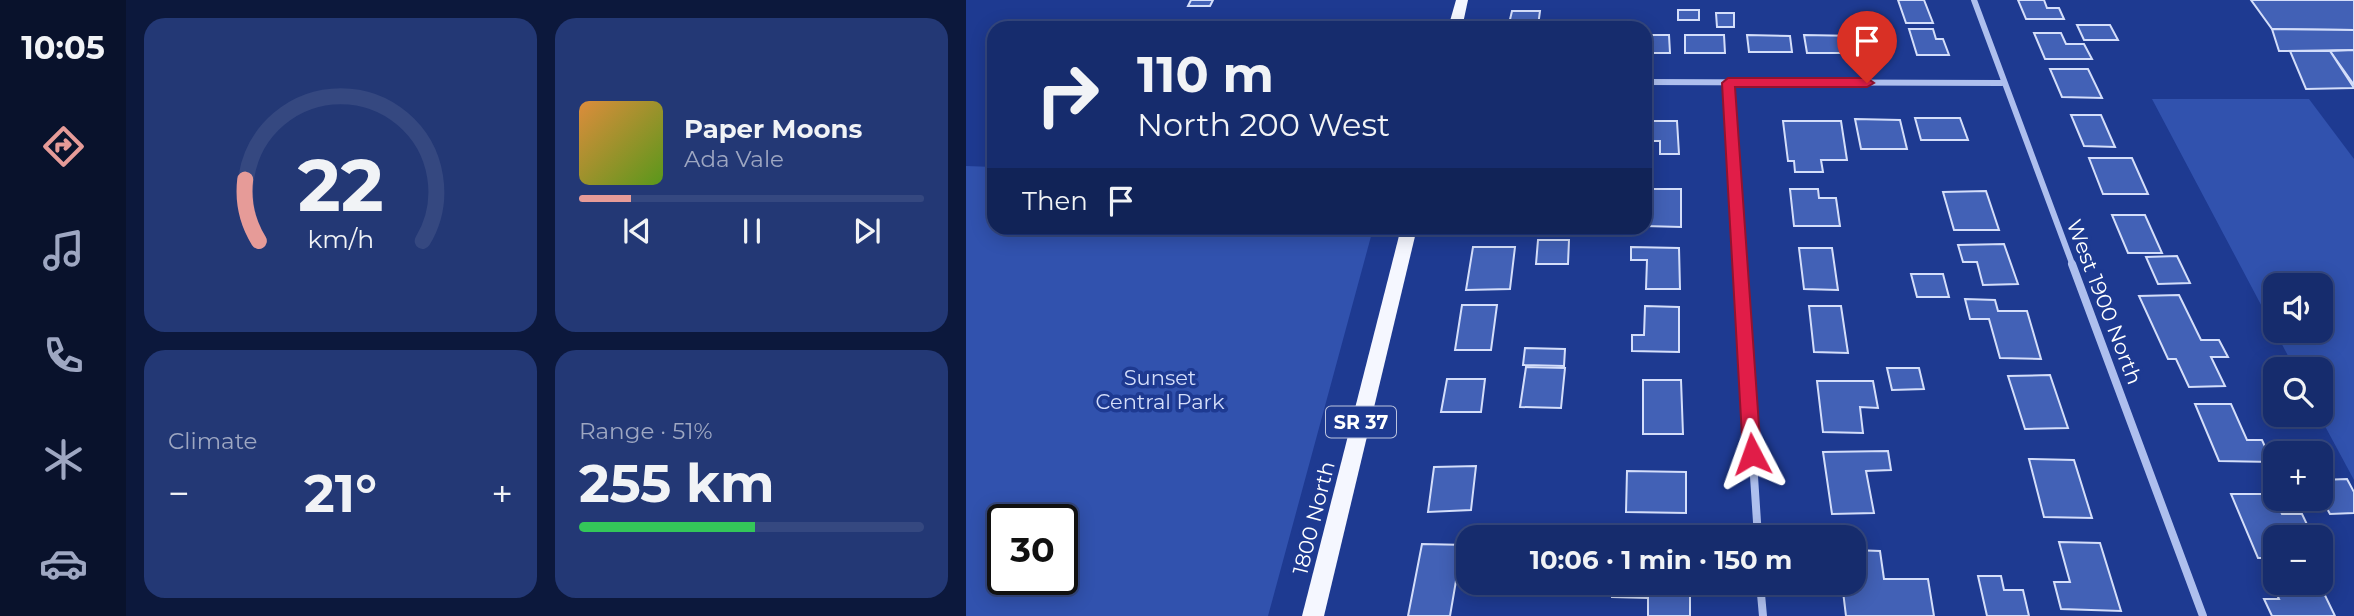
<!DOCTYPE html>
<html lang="en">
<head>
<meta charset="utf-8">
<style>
	body { margin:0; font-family:Montserrat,sans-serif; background:#233875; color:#f1f3f6; height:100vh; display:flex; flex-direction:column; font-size:26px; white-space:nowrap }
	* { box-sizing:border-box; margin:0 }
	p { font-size:23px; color:#9ea7c2 }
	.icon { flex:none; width:38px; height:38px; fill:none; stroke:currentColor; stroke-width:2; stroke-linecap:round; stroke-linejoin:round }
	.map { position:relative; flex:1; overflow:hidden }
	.side { display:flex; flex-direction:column; gap:18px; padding:18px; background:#0c183c; width:840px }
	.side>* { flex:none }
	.top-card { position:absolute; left:21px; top:21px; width:665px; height:214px; border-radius:21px; box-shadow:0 4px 18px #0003,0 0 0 2px #354880; background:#162c6d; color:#f1f3f6; overflow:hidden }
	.buttons { position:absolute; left:1297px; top:273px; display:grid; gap:14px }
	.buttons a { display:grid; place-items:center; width:70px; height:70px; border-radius:14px; background:#162c6d; box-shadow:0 4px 18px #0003,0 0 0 2px #354880; font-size:35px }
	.speed { position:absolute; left:21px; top:504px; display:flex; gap:14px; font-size:35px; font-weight:700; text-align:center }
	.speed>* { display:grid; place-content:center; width:91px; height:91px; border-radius:50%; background:#162c6d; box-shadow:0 4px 18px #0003,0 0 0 2px #354880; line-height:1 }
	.speed .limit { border:4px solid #111; border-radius:10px; background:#fff; color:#111 }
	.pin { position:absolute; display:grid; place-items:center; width:60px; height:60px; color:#fff; margin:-72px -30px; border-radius:50% 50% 50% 0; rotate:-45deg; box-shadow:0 0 7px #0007 }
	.pin .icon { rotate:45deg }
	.me { position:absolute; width:77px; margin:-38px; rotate:356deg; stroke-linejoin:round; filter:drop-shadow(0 0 5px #0008) }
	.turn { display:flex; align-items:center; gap:24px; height:147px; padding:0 35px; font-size:32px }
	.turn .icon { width:91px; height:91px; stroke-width:2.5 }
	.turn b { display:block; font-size:49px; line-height:60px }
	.then { display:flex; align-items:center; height:66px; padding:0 35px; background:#0003; gap:14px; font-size:26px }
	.big { font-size:52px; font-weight:700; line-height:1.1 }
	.side .card { flex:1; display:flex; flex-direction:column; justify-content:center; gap:10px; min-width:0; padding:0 24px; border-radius:21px; background:#233875 }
	.side .dial { align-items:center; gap:0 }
	.dial svg { height:182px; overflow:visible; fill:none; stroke:#354880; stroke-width:7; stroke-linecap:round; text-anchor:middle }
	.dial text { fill:#f1f3f6; stroke:none }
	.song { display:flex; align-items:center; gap:21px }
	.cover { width:84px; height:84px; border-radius:10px; background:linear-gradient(135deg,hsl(30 70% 55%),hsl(90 70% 35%)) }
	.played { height:7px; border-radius:4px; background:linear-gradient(90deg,#e69b98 15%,#354880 15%) }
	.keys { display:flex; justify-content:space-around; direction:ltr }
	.heat { display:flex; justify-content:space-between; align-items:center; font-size:38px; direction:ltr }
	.charge { height:10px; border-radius:5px; background:linear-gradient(90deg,#34c759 51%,#354880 0) }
	.side .tiles { flex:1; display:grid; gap:18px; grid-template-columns:repeat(2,1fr) }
	.trip { position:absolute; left:490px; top:525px; width:410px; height:70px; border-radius:21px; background:#162c6d; box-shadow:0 4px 18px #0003,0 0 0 2px #354880; font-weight:700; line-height:70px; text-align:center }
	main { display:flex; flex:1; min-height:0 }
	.menu { display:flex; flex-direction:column; width:126px; justify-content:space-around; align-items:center; background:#09122c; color:#9ea7c2 }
	.menu .icon { width:49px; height:49px }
	.menu .selected { color:#e69b98 }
	.menu b { font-size:32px; color:#f1f3f6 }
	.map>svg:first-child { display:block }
	.green { fill:#3152ae; fill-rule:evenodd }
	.building { fill:#4261b6; stroke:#d4defa; stroke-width:2 }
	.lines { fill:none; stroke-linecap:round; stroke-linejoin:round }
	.street-far1 { stroke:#aebfee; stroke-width:6 }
	.street { stroke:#aebfee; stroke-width:8 }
	.primary { fill:#f5f7ff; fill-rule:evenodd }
	.route { fill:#e11d48; stroke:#92132f; stroke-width:2 }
	.labels { text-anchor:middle; stroke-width:7; stroke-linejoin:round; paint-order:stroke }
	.shield { fill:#1e3a91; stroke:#bcc4de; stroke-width:2 }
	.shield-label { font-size:19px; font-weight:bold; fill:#fff }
	.street-label { font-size:21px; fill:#fff; stroke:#1e3a91 }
	.park-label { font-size:21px; fill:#d4defa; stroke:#1e3a91 }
</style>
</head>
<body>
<main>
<nav class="menu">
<b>10:05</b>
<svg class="icon selected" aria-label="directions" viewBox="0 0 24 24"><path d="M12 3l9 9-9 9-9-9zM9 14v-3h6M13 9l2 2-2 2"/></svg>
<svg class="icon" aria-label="music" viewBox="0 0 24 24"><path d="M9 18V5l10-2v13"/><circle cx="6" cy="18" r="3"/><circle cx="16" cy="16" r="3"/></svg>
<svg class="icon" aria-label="phone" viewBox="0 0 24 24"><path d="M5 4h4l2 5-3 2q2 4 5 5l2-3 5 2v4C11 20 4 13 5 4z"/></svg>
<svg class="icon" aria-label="climate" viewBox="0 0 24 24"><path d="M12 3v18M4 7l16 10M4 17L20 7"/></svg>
<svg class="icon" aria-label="car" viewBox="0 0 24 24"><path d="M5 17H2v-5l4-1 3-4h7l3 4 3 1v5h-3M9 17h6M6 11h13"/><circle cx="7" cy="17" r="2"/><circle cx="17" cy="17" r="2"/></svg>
</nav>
<section class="side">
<div class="tiles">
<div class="card dial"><svg viewBox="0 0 100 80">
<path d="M14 69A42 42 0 1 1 86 69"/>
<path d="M14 69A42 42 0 0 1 8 42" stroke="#e69b98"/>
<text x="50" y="56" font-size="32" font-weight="700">22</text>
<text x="50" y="72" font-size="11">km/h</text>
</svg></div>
<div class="card">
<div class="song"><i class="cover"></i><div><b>Paper Moons</b><p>Ada Vale</p></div></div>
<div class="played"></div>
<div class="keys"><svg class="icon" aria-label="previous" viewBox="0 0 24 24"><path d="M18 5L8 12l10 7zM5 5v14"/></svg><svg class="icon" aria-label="pause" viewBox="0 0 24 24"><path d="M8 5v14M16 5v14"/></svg><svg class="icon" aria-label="next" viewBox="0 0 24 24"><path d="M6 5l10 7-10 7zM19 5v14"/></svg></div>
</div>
<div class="card"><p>Climate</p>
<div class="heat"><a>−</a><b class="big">21°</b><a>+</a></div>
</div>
<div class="card"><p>Range · 51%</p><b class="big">255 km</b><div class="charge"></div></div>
</div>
</section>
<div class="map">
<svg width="1388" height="616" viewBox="0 0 1388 616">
	<rect width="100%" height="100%" fill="#1e3a91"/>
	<g class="green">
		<path d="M1186 99H1343L1388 159V480L1353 415 1354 369H1329ZM1309 285H1354V331H1309Z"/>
		<path d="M0 166 28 167V228L407 229 302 616H0ZM37 520H96V579H37Z"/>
	</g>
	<g class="building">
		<polygon points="225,0 247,0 244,6 222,6"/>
		<polygon points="932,0 958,0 967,23 940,23"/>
		<polygon points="1052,0 1078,0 1081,8 1093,8 1098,19 1060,19"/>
		<polygon points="1285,0 1388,0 1388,30 1306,29"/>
		<rect x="712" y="10" width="21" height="10"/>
		<polygon points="546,11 574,11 572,26 542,28"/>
		<polygon points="750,13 768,13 768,27 751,27"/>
		<polygon points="639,22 639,28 598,28 598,23"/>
		<polygon points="1111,25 1144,25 1152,40 1118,40"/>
		<polygon points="904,27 918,27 920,38 909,38 911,48 897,48 894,33 906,33"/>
		<polygon points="943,29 967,29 970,39 977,39 983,55 951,55"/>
		<polygon points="1306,29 1388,30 1388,50 1313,51"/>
		<polygon points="1068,33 1095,33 1100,44 1118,44 1126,59 1079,59"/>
		<polygon points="679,35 703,35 704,53 679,53"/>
		<polygon points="719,35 758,35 759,53 719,53"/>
		<polygon points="781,35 824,36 826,52 783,52"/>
		<polygon points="838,35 892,36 896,53 841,53"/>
		<polygon points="1388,50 1388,85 1364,51"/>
		<polygon points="1324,51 1364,51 1388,88 1340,89"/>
		<polygon points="1084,69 1122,69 1136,98 1096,97"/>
		<polygon points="1105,115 1135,115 1149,147 1118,146"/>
		<polygon points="949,118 994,118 1002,140 955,140"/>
		<polygon points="889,119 934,120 941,149 895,149"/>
		<polygon points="679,121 711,121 713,154 694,154 694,141 679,141"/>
		<polygon points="817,121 875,121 881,160 855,160 857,172 829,172 828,161 822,161"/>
		<polygon points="1123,158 1166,158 1182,194 1137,194"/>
		<polygon points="679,189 715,189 715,227 679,226"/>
		<polygon points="824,189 852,189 853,198 870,198 874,226 828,226"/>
		<polygon points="1020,191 1033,230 988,230 977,192"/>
		<polygon points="1146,215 1179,215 1196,253 1162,253"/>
		<polygon points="572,240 603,240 602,264 570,264"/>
		<polygon points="1038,244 1052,284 1017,285 1011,262 997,262 992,245"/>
		<polygon points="507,247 549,247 544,289 500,290"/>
		<polygon points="665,247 713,248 714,289 680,289 681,260 665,260"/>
		<polygon points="833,248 866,248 872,290 838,289"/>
		<polygon points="1211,256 1224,283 1192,284 1180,257"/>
		<polygon points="945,274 977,274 983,297 951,297"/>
		<polygon points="1213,295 1235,340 1253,340 1262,357 1245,357 1259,386 1223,387 1210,359 1202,359 1173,296"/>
		<polygon points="999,299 1029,300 1032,311 1061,311 1075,359 1034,358 1023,319 1004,319"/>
		<polygon points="496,305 531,305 525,350 489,350"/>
		<polygon points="679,306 713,307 713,352 666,351 666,335 678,335"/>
		<polygon points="843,306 875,306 882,353 848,352"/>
		<polygon points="559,348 599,349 598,366 557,365"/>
		<polygon points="560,367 599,368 595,408 554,407"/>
		<polygon points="921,368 953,368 958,389 926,390"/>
		<polygon points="1084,375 1102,428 1059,429 1042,376"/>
		<polygon points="481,379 519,379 515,412 475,412"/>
		<polygon points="677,380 715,380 717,434 677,434"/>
		<polygon points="851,381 907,381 912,408 894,407 897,433 857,432"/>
		<polygon points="1229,404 1265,404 1281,440 1296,440 1306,462 1253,461"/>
		<polygon points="922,451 925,470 900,471 908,513 866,514 857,452"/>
		<polygon points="1063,459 1108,460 1126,518 1078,517"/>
		<polygon points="510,466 505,510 462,512 468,467"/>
		<polygon points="661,471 720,472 720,513 660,512"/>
		<polygon points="1381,479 1388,492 1388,513 1364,514 1354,496 1354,480"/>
		<polygon points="1265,494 1307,494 1316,514 1336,514 1347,537 1309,537 1309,558 1292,558"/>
		<polygon points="1093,542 1134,543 1155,611 1095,609 1088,582 1104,582"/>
		<polygon points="456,544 502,545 502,575 491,575 484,616 442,616"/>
		<polygon points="887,550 914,551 918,579 962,579 968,616 880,616 876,583 887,583"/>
		<polygon points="1012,576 1035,576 1038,590 1057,590 1063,616 1021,616"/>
		<polygon points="1305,582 1353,583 1369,616 1306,616 1298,599 1313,599"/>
		<polygon points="646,583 724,583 724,616 682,616 682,598 646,597"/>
	</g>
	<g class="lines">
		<g class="street-far1">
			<polyline points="1008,0 1107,266"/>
			<polyline points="679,82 1036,83"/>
			<polyline points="762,83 774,266"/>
		</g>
		<g class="street">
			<polyline points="774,264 792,537"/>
			<polyline points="1106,264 1237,616"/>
			<polyline points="794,583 797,616"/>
		</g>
		<g class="primary">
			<polygon points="490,0 502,0 496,28 482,28"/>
			<polygon points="435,228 451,228 358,616 336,616"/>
		</g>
	</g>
	<polygon class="route" points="762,78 901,78 908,83 901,87 769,87 795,454 792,460 786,463 780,460 777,454 756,83"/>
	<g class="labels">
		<rect class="shield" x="360" y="406.5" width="70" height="31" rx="5"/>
		<g class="shield-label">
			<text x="395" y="429">SR 37</text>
		</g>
		<g class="street-label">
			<text transform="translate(1138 302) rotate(69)" y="7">West 1900 North</text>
			<text transform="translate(348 518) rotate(-76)" y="7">1800 North</text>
		</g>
		<g class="park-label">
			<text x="194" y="385">Sunset<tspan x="194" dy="24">Central Park</tspan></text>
		</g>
	</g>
</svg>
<div class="buttons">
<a><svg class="icon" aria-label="sound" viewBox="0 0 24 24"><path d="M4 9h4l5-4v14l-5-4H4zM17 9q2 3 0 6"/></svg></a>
<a><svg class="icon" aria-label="search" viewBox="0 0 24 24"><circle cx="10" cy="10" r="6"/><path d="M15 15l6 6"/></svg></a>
<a>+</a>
<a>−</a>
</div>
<div class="speed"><div class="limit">30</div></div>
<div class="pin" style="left:901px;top:83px;background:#d93025"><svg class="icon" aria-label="arrive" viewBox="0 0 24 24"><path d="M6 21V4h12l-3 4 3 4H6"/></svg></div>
<svg class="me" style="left:786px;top:454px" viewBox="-20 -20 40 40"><path d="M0-17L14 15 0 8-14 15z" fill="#e11d48" stroke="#fff" stroke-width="4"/></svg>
<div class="trip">10:06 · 1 min · 150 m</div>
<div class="top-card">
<div class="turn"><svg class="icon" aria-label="right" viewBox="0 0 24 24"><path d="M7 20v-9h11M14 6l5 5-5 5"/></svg><div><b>110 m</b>North 200 West</div></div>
<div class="then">Then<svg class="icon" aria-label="arrive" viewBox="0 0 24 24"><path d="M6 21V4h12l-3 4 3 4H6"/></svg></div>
</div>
</div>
</main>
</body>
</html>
